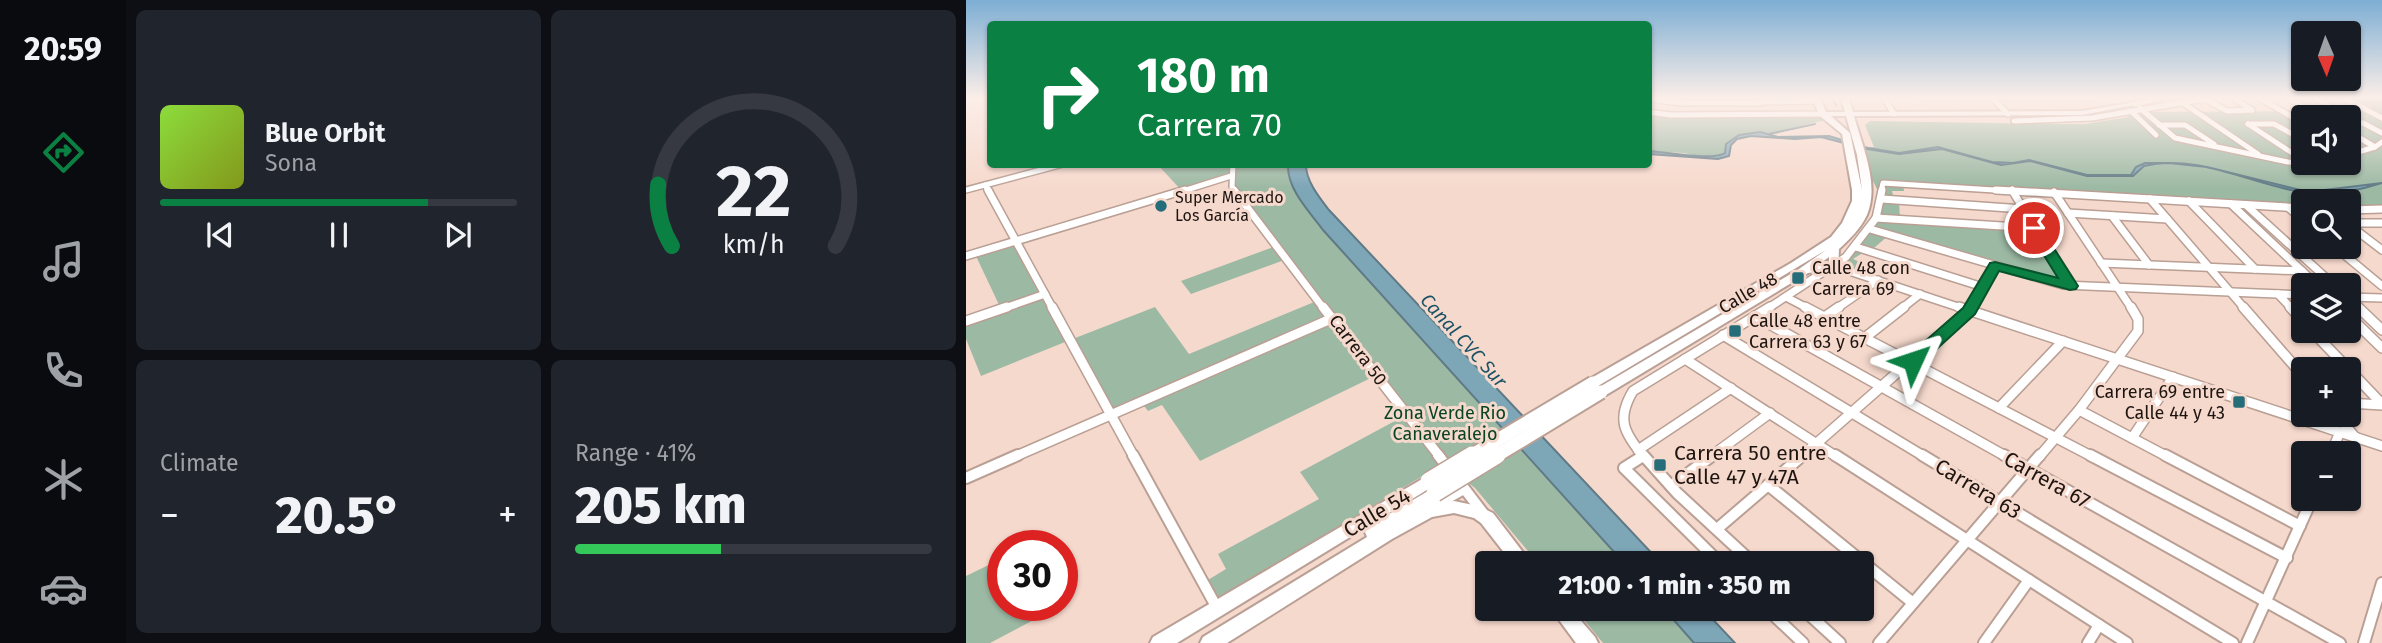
<!DOCTYPE html>
<html lang="en">
<head>
<meta charset="utf-8">
<style>
	body { margin:0; font-family:"Fira Sans",sans-serif; background:#20242c; color:#f1f3f6; height:100vh; display:flex; flex-direction:column; font-size:26px; white-space:nowrap }
	* { box-sizing:border-box; margin:0 }
	p { font-size:23px; color:#9ea1a6 }
	.icon { flex:none; width:38px; height:38px; fill:none; stroke:currentColor; stroke-width:2; stroke-linecap:round; stroke-linejoin:round }
	.map { position:relative; flex:1; overflow:hidden }
	.panel { display:flex; flex-direction:column; gap:10px; padding:10px; background:#0d0f14; width:840px }
	.panel>* { flex:none }
	.guide { position:absolute; left:21px; top:21px; width:665px; height:147px; border-radius:7px; box-shadow:0 2px 5px #0004; background:#0b8043; color:#fff; overflow:hidden }
	.needle { width:46px; rotate:178deg }
	.controls { position:absolute; left:1325px; top:21px; display:grid; gap:14px }
	.controls a { display:grid; place-items:center; width:70px; height:70px; border-radius:7px; background:#171b24; box-shadow:0 2px 5px #0004; font-size:35px }
	.speed { position:absolute; left:21px; top:530px; display:flex; gap:14px; font-size:35px; font-weight:700; text-align:center }
	.speed>* { display:grid; place-content:center; width:91px; height:91px; border-radius:50%; background:#171b24; box-shadow:0 2px 5px #0004; line-height:1 }
	.speed .limit { border:10px solid #d22; background:#fff; color:#111 }
	.pin { position:absolute; display:grid; place-items:center; width:60px; height:60px; color:#fff; margin:-30px; border:4px solid #fff; border-radius:50%; box-shadow:0 2px 7px #0007 }
	.me { position:absolute; width:77px; margin:-38px; rotate:48deg; stroke-linejoin:round; filter:drop-shadow(0 0 5px #0008) }
	.turn { display:flex; align-items:center; gap:24px; height:147px; padding:0 35px; font-size:32px }
	.turn .icon { width:91px; height:91px; stroke-width:2.5 }
	.turn b { display:block; font-size:49px; line-height:60px }
	.big { font-size:52px; font-weight:800; line-height:1.1 }
	.panel .tile { flex:1; display:flex; flex-direction:column; justify-content:center; gap:10px; min-width:0; padding:0 24px; border-radius:10px; background:#20242c }
	.panel .dial { align-items:center; gap:0 }
	.dial svg { height:182px; overflow:visible; fill:none; stroke:#363941; stroke-width:7; stroke-linecap:round; text-anchor:middle }
	.dial text { fill:#f1f3f6; stroke:none }
	.song { display:flex; align-items:center; gap:21px }
	.cover { width:84px; height:84px; border-radius:10px; background:linear-gradient(135deg,hsl(90 70% 55%),hsl(70 70% 35%)) }
	.played { height:7px; border-radius:4px; background:linear-gradient(90deg,#0b8043 75%,#363941 75%) }
	.keys { display:flex; justify-content:space-around; direction:ltr }
	.heat { display:flex; justify-content:space-between; align-items:center; font-size:38px; direction:ltr }
	.charge { height:10px; border-radius:5px; background:linear-gradient(90deg,#34c759 41%,#363941 0) }
	.panel .tiles { flex:1; display:grid; gap:10px; grid-template-columns:repeat(2,1fr) }
	.trip { position:absolute; left:509px; top:551px; width:399px; height:70px; border-radius:7px; background:#171b24; box-shadow:0 2px 5px #0004; font-weight:800; line-height:70px; text-align:center }
	main { display:flex; flex:1; min-height:0 }
	.tab-bar { display:flex; flex-direction:column; width:126px; justify-content:space-around; align-items:center; background:#090b0e; color:#9ea1a6 }
	.tab-bar .icon { width:49px; height:49px }
	.tab-bar .current { color:#0b8043 }
	.tab-bar b { font-size:32px; color:#f1f3f6 }
	.map>svg:first-child { display:block }
	.green { fill:#9cb9a4; fill-rule:evenodd }
	.water { fill:#7da6b7; stroke:#607a85; stroke-width:2 }
	.lines { fill:none; stroke-linecap:round; stroke-linejoin:round }
	.stream { stroke:#607a85; stroke-width:2 }
	.street-far3-casing { stroke:#ba9f94; stroke-width:8 }
	.street-far2-casing { stroke:#ba9f94; stroke-width:10 }
	.street-far1-casing { stroke:#ba9f94; stroke-width:12 }
	.street-casing { stroke:#ba9f94; stroke-width:14 }
	.secondary-casing { stroke:#ba9f94; stroke-width:4 }
	.street-far3 { stroke:#fff; stroke-width:5 }
	.street-far2 { stroke:#fff; stroke-width:7 }
	.street-far1 { stroke:#fff; stroke-width:9 }
	.street { stroke:#fff; stroke-width:10 }
	.secondary { fill:#fff; fill-rule:evenodd }
	.secondary-bridge-far1-casing { stroke:#ba9f94; stroke-width:17; stroke-linecap:butt }
	.secondary-bridge-casing { stroke:#ba9f94; stroke-width:20; stroke-linecap:butt }
	.secondary-bridge-far1 { stroke:#fff; stroke-width:13 }
	.secondary-bridge { stroke:#fff; stroke-width:17 }
	.route { fill:#0b8043; stroke:#07532c; stroke-width:2 }
	.poi-dot { fill:#256d79; stroke:#f6d9cd; stroke-width:2.5 }
	.labels { text-anchor:middle; stroke-width:6; stroke-linejoin:round; paint-order:stroke }
	.far-poi-label { font-size:16px; fill:#1e1410; stroke:#f6d9cd; text-anchor:start }
	.poi-label { font-size:18px; fill:#1e1410; stroke:#f6d9cd; text-anchor:start }
	.street-label { font-size:18px; fill:#1e1410; stroke:#f6d9cd }
	.park-label { font-size:18px; fill:#084424; stroke:#f6d9cd }
	.water-label { font-size:19px; font-style:italic; fill:#1b5265; stroke:#f6d9cd }
	.near-poi-label { font-size:21px; fill:#1e1410; stroke:#f6d9cd; text-anchor:start }
	.near-street-label { font-size:21px; fill:#1e1410; stroke:#f6d9cd }
</style>
</head>
<body>
<main>
<nav class="tab-bar">
<b>20:59</b>
<svg class="icon current" aria-label="directions" viewBox="0 0 24 24"><path d="M12 3l9 9-9 9-9-9zM9 14v-3h6M13 9l2 2-2 2"/></svg>
<svg class="icon" aria-label="music" viewBox="0 0 24 24"><path d="M9 18V5l10-2v13"/><circle cx="6" cy="18" r="3"/><circle cx="16" cy="16" r="3"/></svg>
<svg class="icon" aria-label="phone" viewBox="0 0 24 24"><path d="M5 4h4l2 5-3 2q2 4 5 5l2-3 5 2v4C11 20 4 13 5 4z"/></svg>
<svg class="icon" aria-label="climate" viewBox="0 0 24 24"><path d="M12 3v18M4 7l16 10M4 17L20 7"/></svg>
<svg class="icon" aria-label="car" viewBox="0 0 24 24"><path d="M5 17H2v-5l4-1 3-4h7l3 4 3 1v5h-3M9 17h6M6 11h13"/><circle cx="7" cy="17" r="2"/><circle cx="17" cy="17" r="2"/></svg>
</nav>
<section class="panel">
<div class="tiles">
<div class="tile">
<div class="song"><i class="cover"></i><div><b>Blue Orbit</b><p>Sona</p></div></div>
<div class="played"></div>
<div class="keys"><svg class="icon" aria-label="previous" viewBox="0 0 24 24"><path d="M18 5L8 12l10 7zM5 5v14"/></svg><svg class="icon" aria-label="pause" viewBox="0 0 24 24"><path d="M8 5v14M16 5v14"/></svg><svg class="icon" aria-label="next" viewBox="0 0 24 24"><path d="M6 5l10 7-10 7zM19 5v14"/></svg></div>
</div>
<div class="tile dial"><svg viewBox="0 0 100 80">
<path d="M14 69A42 42 0 1 1 86 69"/>
<path d="M14 69A42 42 0 0 1 8 42" stroke="#0b8043"/>
<text x="50" y="56" font-size="32" font-weight="700">22</text>
<text x="50" y="72" font-size="11">km/h</text>
</svg></div>
<div class="tile"><p>Climate</p>
<div class="heat"><a>−</a><b class="big">20.5°</b><a>+</a></div>
</div>
<div class="tile"><p>Range · 41%</p><b class="big">205 km</b><div class="charge"></div></div>
</div>
</section>
<div class="map">
<svg width="1416" height="643" viewBox="0 0 1416 643">
	<rect width="100%" height="100%" fill="#f6d9cd"/>
	<g class="green">
		<path d="M1378 98H1416V209L1383 210 1382 201H1337V208L937 184 938 191H926L928 200H933L934 219 1068 228 1104 286 923 235 901 254H895L887 259 896 263 885 272 868 266 904 229 916 199 906 179 898 147H908L899 125 904 121 1091 124H1119L1162 117 1159 113 1181 109 1186 112 1397 111ZM1337 117H1382V163H1337Z"/>
		<polygon points="683,112 845,114 863,119 803,134 773,135 760,145 758,155 737,157 718,153 683,151"/>
		<polygon points="192,165 322,165 322,174 357,230 658,563 572,563 509,488 478,463 248,602 237,583 260,569 252,554 353,499 334,472 440,415 411,375 234,461 196,405 182,411 175,402 145,414 104,340 15,376 0,339 0,321 35,309 9,254 50,241 104,340 189,307 223,354 353,300 321,259 225,294 215,281 310,246 274,201 264,177 216,191"/>
		<polygon points="37,558 37,606 94,606 24,643 0,643 0,576"/>
		<polygon points="609,609 698,609 728,643 637,643"/>
	</g>
	<g class="water">
		<path d="M794 132 812 137 863 136 902 148 933 153 972 147 1026 162 1047 163 1063 160 1121 175H1165L1170 167 1179 163H1203L1241 167 1342 192 1416 183C1394 190 1365 196 1341 193 1288 186 1233 153 1178 166L1167 176H1121L1064 161 1035 165 976 149 933 154 901 149 855 137 829 139 785 136 771 139 765 145 763 156 752 159 683 154V151C701 152 747 161 759 153L760 144 773 135Z"/>
		<path d="M322 165H340C340 181 353 197 363 210L695 563H658L357 230C343 211 321 189 322 165Z"/>
		<polygon points="698,609 737,609 769,643 728,643"/>
	</g>
	<g class="lines">
		<g class="stream">
			<polyline points="866,98 870,105"/>
			<polyline points="803,134 849,124"/>
		</g>
		<g class="street-far3-casing">
			<g id="street-far3">
				<polyline points="918,98 928,114"/>
				<polyline points="956,98 1127,98"/>
				<polyline points="1026,98 1042,114"/>
				<polyline points="1267,98 1286,110"/>
				<polyline points="1293,98 1337,123"/>
				<polyline points="1321,98 1344,110 1370,110"/>
				<polyline points="1349,98 1370,110"/>
				<polyline points="1378,98 1416,118"/>
				<polyline points="682,99 716,103 794,103"/>
				<polyline points="1239,99 1261,111 1286,110"/>
				<polyline points="794,102 851,101"/>
				<polyline points="1217,103 1292,154"/>
				<polyline points="1169,104 1195,98"/>
				<polyline points="1174,108 1209,138 1322,162 1343,163"/>
				<polyline points="1165,111 1190,135"/>
				<polyline points="682,112 705,115 857,114"/>
				<polyline points="1048,121 1126,118 1244,98"/>
				<polyline points="1382,123 1397,123 1416,133"/>
				<polyline points="1282,124 1337,160"/>
				<polyline points="1282,124 1308,124 1337,140"/>
				<polyline points="1193,125 1219,125 1248,144"/>
				<polyline points="1382,131 1409,147"/>
				<polyline points="1382,155 1409,147 1416,142"/>
				<polyline points="267,164 266,187 269,192"/>
				<polyline points="19,185 23,192"/>
				<polyline points="0,190 97,164"/>
				<polyline points="214,192 265,176"/>
				<polyline points="915,192 917,183 1060,192"/>
			</g>
		</g>
		<g class="street-far2-casing">
			<g id="street-far2">
				<polyline points="22,190 87,309"/>
				<polyline points="268,190 358,309"/>
				<polyline points="1030,190 1337,208"/>
				<polyline points="1046,190 1104,286"/>
				<polyline points="1088,192 1166,309"/>
				<polyline points="916,199 1057,209"/>
				<polyline points="1184,199 1279,309"/>
				<polyline points="1223,201 1289,269"/>
				<polyline points="1265,204 1351,285"/>
				<polyline points="1280,205 1368,285"/>
				<polyline points="1323,208 1337,220"/>
				<polyline points="1382,210 1416,209"/>
				<polyline points="1102,213 1201,219"/>
				<polyline points="1146,216 1183,265"/>
				<polyline points="910,218 1068,228"/>
				<polyline points="1382,223 1416,223"/>
				<polyline points="1382,224 1416,250"/>
				<polyline points="904,229 1097,285 1337,295"/>
				<polyline points="890,247 1017,287"/>
				<polyline points="1369,247 1416,286"/>
				<polyline points="0,256 219,190"/>
				<polyline points="1135,263 1336,271"/>
				<polyline points="868,266 998,309"/>
				<polyline points="1312,294 1326,309"/>
				<polyline points="820,297 843,309"/>
				<polyline points="1382,297 1416,298"/>
				<polyline points="1382,298 1393,309"/>
				<polyline points="36,309 79,294"/>
				<polyline points="801,309 880,257 910,218 916,190"/>
				<polyline points="870,309 912,280"/>
				<polyline points="935,309 954,294"/>
				<polyline points="1005,309 1029,266"/>
			</g>
		</g>
		<g class="street-far1-casing">
			<g id="street-far1">
				<polyline points="86,307 168,457"/>
				<polyline points="357,307 474,457"/>
				<polyline points="839,307 1127,457"/>
				<polyline points="993,307 1416,446"/>
				<polyline points="1277,307 1337,376"/>
				<polyline points="1324,307 1337,321"/>
				<polyline points="1392,307 1416,330"/>
				<polyline points="1382,315 1416,348"/>
				<polyline points="789,316 1041,457"/>
				<polyline points="860,316 873,307"/>
				<polyline points="0,321 41,307"/>
				<polyline points="1346,331 1416,404"/>
				<polyline points="757,335 959,457"/>
				<polyline points="901,336 938,307"/>
				<polyline points="719,359 871,457"/>
				<polyline points="1382,403 1416,405"/>
				<polyline points="1033,408 1097,341"/>
				<polyline points="1113,410 1202,457"/>
				<polyline points="1370,415 1389,437"/>
				<polyline points="1166,438 1207,377"/>
				<polyline points="672,450 765,388"/>
				<polyline points="1365,453 1374,432"/>
				<polyline points="48,457 367,318"/>
				<path d="M678 457C658 433 650 419 667 391L804 307"/>
				<polyline points="744,457 804,413"/>
				<polyline points="835,457 1006,307"/>
				<polyline points="1073,457 1113,410 1172,331 1172,319 1165,307"/>
			</g>
		</g>
		<g class="street-casing">
			<g id="street">
				<polyline points="167,455 251,608"/>
				<polyline points="472,455 483,469"/>
				<polyline points="677,455 711,493 788,564"/>
				<polyline points="869,455 1161,643"/>
				<polyline points="956,455 1267,643"/>
				<polyline points="1038,455 1374,643"/>
				<polyline points="1124,455 1321,558"/>
				<polyline points="1199,455 1334,526"/>
				<polyline points="677,456 658,468 755,564"/>
				<polyline points="0,478 52,455"/>
				<polyline points="491,479 517,513"/>
				<polyline points="802,485 947,603"/>
				<polyline points="705,486 747,455"/>
				<polyline points="464,508 498,489"/>
				<polyline points="751,529 837,455"/>
				<polyline points="801,609 837,643"/>
				<polyline points="837,609 874,643"/>
				<polyline points="913,643 1074,455"/>
				<polyline points="1018,643 1063,580"/>
				<polyline points="1122,643 1133,625"/>
				<polyline points="1281,643 1346,499"/>
				<polyline points="1398,643 1416,583"/>
			</g>
		</g>
		<g class="secondary-casing">
			<g id="secondary">
				<path d="M846 98H854L860 112H879L875 98H883L887 112 1116 111 1169 102 1173 104 1116 115 888 116C896 146 914 184 901 215 895 228 884 239 873 249L872 268 842 273 640 395H630L628 392 630 389 833 269 860 250 632 386H622L620 383 622 380 825 263 865 237 876 223 886 201V190L876 134 854 116ZM865 116H880L891 155 896 190 884 133ZM863 257V264L852 265Z"/>
				<polygon points="463,475 469,477 471,481 469,485 211,643 184,643 187,637"/>
				<polygon points="469,487 475,489 477,493 475,497 464,504 488,501 512,506 527,513 566,564 547,564 515,523 508,518 488,513 466,517 426,539 261,643 234,643 237,637 401,537 399,532 401,527"/>
				<polygon points="585,609 605,609 629,637 632,643 610,643"/>
			</g>
		</g>
		<use href="#street-far3" class="street-far3"/>
		<use href="#street-far2" class="street-far2"/>
		<use href="#street-far1" class="street-far1"/>
		<use href="#street" class="street"/>
		<use href="#secondary" class="secondary"/>
		<g class="secondary-bridge-far1-casing">
			<g id="secondary-bridge-far1">
				<polyline points="503,457 627,383"/>
				<polyline points="528,457 635,392"/>
			</g>
		</g>
		<g class="secondary-bridge-casing">
			<g id="secondary-bridge">
				<polyline points="463,481 506,455"/>
				<polyline points="469,493 531,455"/>
			</g>
		</g>
		<use href="#secondary-bridge-far1" class="secondary-bridge-far1"/>
		<use href="#secondary-bridge" class="secondary-bridge"/>
	</g>
	<linearGradient id="sky" x2="0" y2="1"><stop stop-color="#7daed4"/><stop offset="0.52" stop-color="#fbeee8"/><stop offset="1" stop-color="#fbeee8" stop-opacity="0"/></linearGradient>
	<rect width="1416" height="188" fill="url(#sky)"/>
	<polygon class="route" points="1068,224 1073,225 1112,286 1110,289 1104,290 1033,271 1009,314 953,365 941,365 939,361 941,357 997,308 1024,263 1029,262 1092,278 1061,228"/>
	<g class="poi-dot">
		<circle cx="195" cy="206" r="7"/>
		<rect x="825" y="271" width="14" height="14" rx="3.5"/>
		<rect x="762" y="324" width="14" height="14" rx="3.5"/>
		<rect x="1266" y="395" width="14" height="14" rx="3.5"/>
		<rect x="687" y="458" width="14" height="14" rx="3.5"/>
	</g>
	<g class="labels">
		<g class="far-poi-label">
			<text x="209" y="203">Super Mercado<tspan x="209" dy="18">Los García</tspan></text>
		</g>
		<g class="poi-label">
			<text x="846" y="274">Calle 48 con<tspan x="846" dy="21">Carrera 69</tspan></text>
			<text x="783" y="327">Calle 48 entre<tspan x="783" dy="21">Carrera 63 y 67</tspan></text>
			<text x="1259" y="398" text-anchor="end">Carrera 69 entre<tspan x="1259" dy="21">Calle 44 y 43</tspan></text>
		</g>
		<g class="street-label">
			<text transform="translate(782 293) rotate(-30)" y="6">Calle 48</text>
			<text transform="translate(392 350) rotate(53)" y="6">Carrera 50</text>
		</g>
		<g class="park-label">
			<text x="479" y="419">Zona Verde Rio<tspan x="479" dy="21">Cañaveralejo</tspan></text>
		</g>
		<g class="water-label">
			<text transform="translate(498 340) rotate(48)" y="7">Canal CVC Sur</text>
		</g>
		<g class="near-poi-label">
			<text x="708" y="460">Carrera 50 entre<tspan x="708" dy="24">Calle 47 y 47A</tspan></text>
		</g>
		<g class="near-street-label">
			<text transform="translate(1081 480) rotate(29)" y="7">Carrera 67</text>
			<text transform="translate(1012 489) rotate(31)" y="7">Carrera 63</text>
			<text transform="translate(411 513) rotate(-31)" y="7">Calle 54</text>
		</g>
	</g>
</svg>
<div class="controls">
<a><svg class="needle" viewBox="-14 -14 28 28"><path d="M0-13l5 13h-10z" fill="#e53935"/><path d="M0 13l5-13h-10z" fill="#9ea1a6"/></svg></a>
<a><svg class="icon" aria-label="sound" viewBox="0 0 24 24"><path d="M4 9h4l5-4v14l-5-4H4zM17 9q2 3 0 6"/></svg></a>
<a><svg class="icon" aria-label="search" viewBox="0 0 24 24"><circle cx="10" cy="10" r="6"/><path d="M15 15l6 6"/></svg></a>
<a><svg class="icon" aria-label="layers" viewBox="0 0 24 24"><path d="M12 4l9 5-9 5-9-5zM3 14l9 5 9-5"/></svg></a>
<a>+</a>
<a>−</a>
</div>
<div class="speed"><div class="limit">30</div></div>
<div class="pin" style="left:1068px;top:228px;background:#d93025"><svg class="icon" aria-label="arrive" viewBox="0 0 24 24"><path d="M6 21V4h12l-3 4 3 4H6"/></svg></div>
<svg class="me" style="left:947px;top:361px" viewBox="-20 -20 40 40"><path d="M0-17L14 15 0 8-14 15z" fill="#0b8043" stroke="#fff" stroke-width="4"/></svg>
<div class="trip">21:00 · 1 min · 350 m</div>
<div class="guide">
<div class="turn"><svg class="icon" aria-label="right" viewBox="0 0 24 24"><path d="M7 20v-9h11M14 6l5 5-5 5"/></svg><div><b>180 m</b>Carrera 70</div></div>
</div>
</div>
</main>
</body>
</html>
